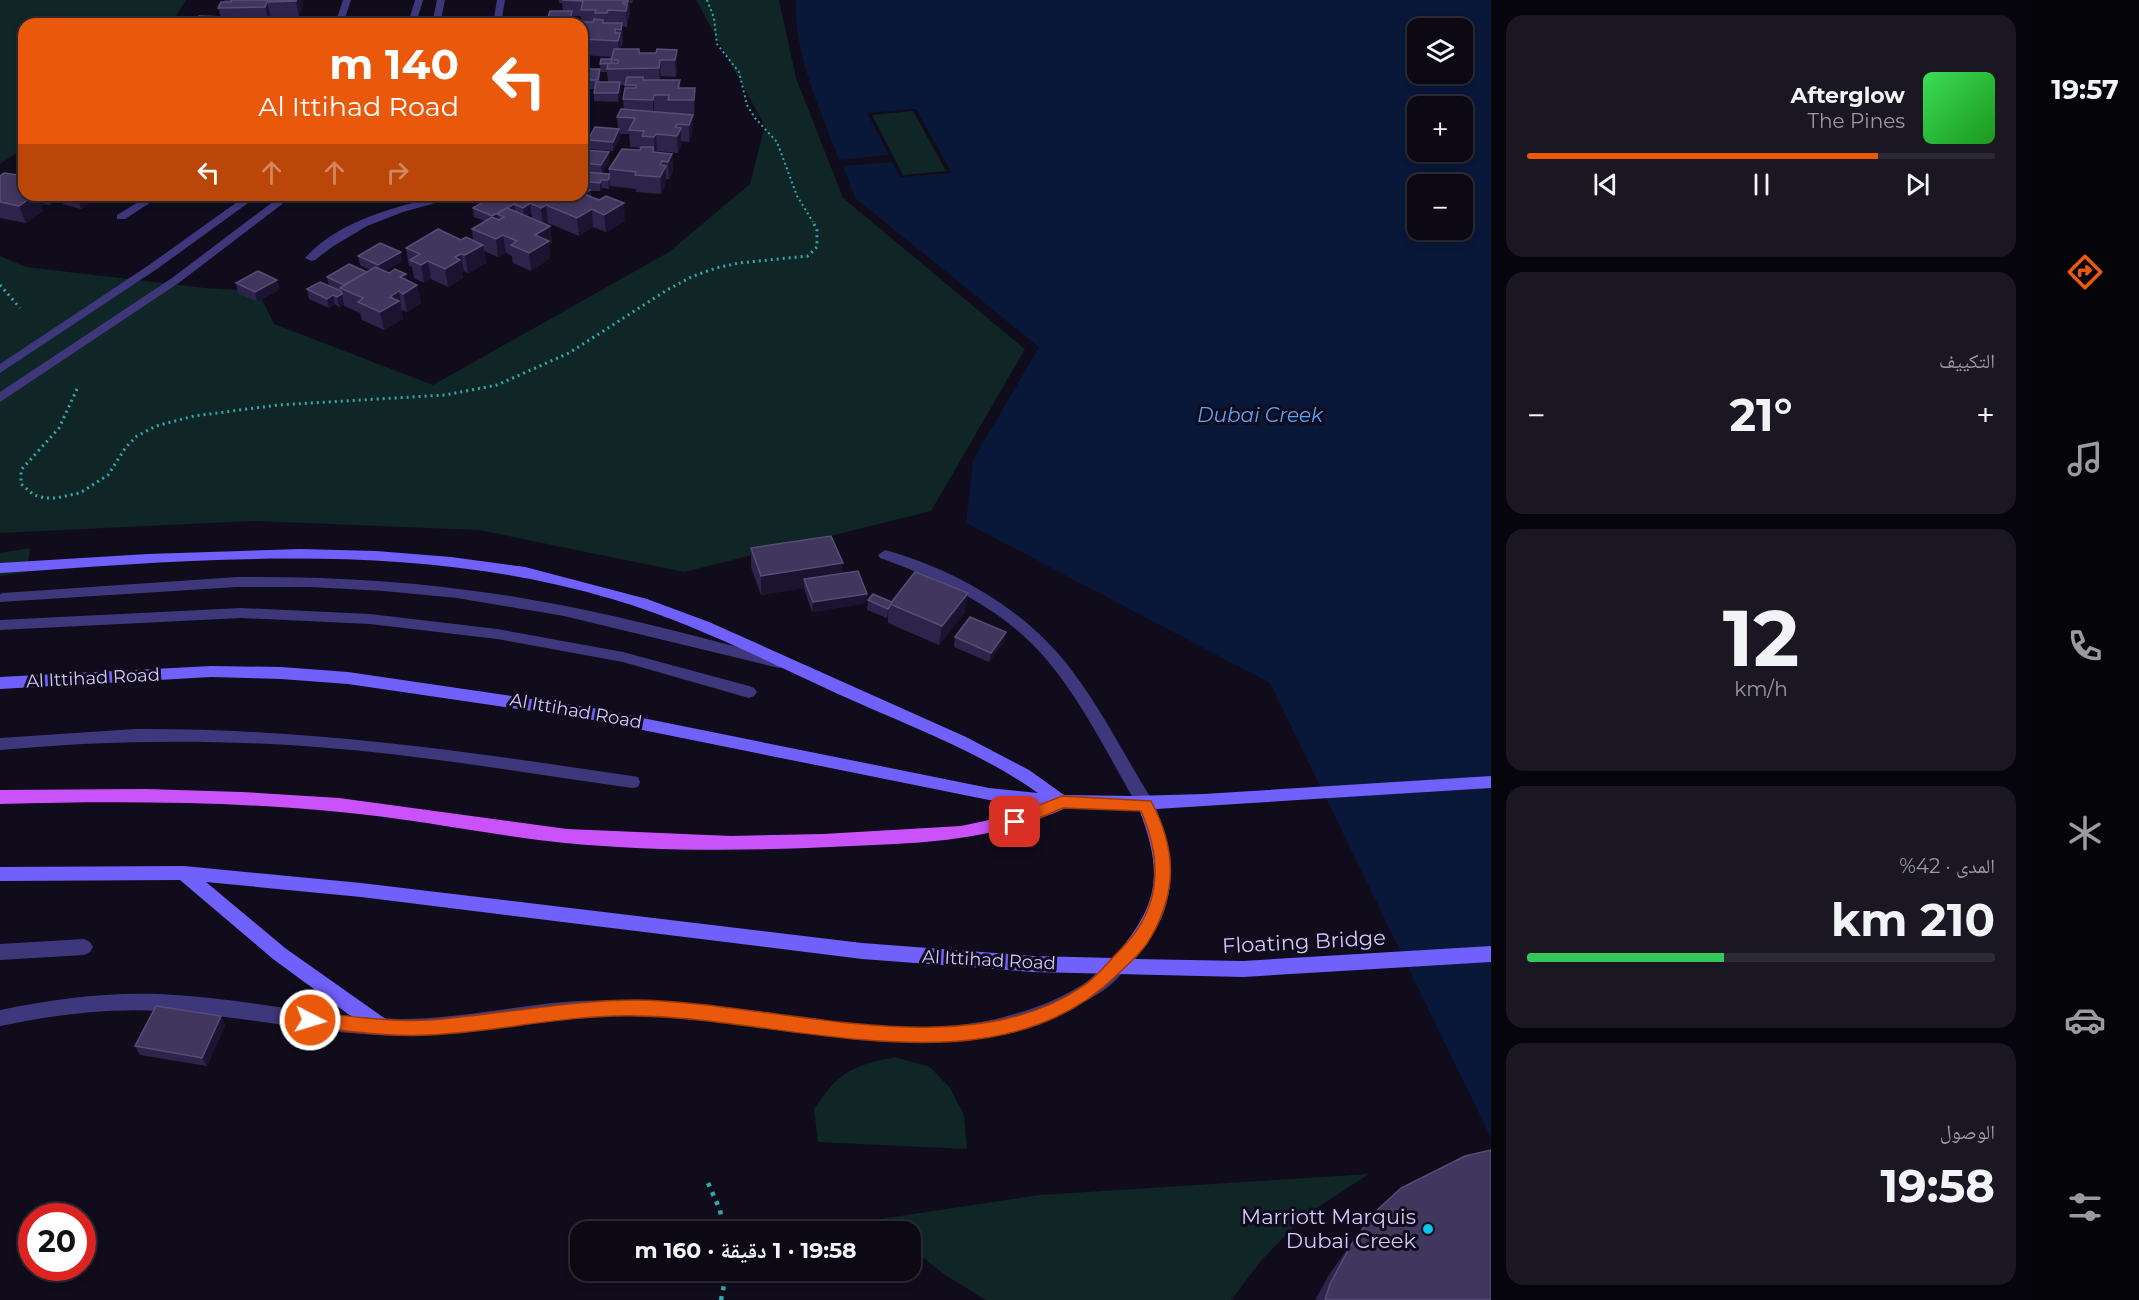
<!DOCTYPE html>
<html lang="ar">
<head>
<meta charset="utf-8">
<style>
	body { margin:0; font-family:Montserrat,"Noto Naskh Arabic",sans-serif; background:#1a1722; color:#f1f3f6; direction:rtl; height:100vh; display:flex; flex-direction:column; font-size:22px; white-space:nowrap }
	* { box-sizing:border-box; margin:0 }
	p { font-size:20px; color:#9a9aa0 }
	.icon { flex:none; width:33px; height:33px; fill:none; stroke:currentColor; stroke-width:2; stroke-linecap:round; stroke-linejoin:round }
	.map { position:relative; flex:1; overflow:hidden; direction:ltr }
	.panel { display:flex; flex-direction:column; gap:15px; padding:15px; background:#07050c; width:540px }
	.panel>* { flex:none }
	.top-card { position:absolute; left:18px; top:18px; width:570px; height:183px; border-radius:18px; box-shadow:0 3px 9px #0003,0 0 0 2px #2c2a34; direction:rtl; background:#ea580c; color:#fff; overflow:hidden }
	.controls { position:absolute; left:1407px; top:18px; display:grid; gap:12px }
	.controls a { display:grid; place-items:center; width:66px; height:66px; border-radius:12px; background:#0c0915; box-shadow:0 3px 9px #0003,0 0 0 2px #2c2a34; font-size:30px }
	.speed { position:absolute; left:18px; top:1203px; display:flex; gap:12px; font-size:30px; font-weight:700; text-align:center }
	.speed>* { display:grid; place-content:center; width:78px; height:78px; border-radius:50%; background:#0c0915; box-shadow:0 3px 9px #0003,0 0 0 2px #2c2a34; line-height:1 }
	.speed .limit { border:9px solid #d22; background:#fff; color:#111 }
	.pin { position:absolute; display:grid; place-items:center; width:51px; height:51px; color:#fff; margin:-26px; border-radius:12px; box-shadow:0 3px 9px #0006 }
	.me { position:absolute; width:66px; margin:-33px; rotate:95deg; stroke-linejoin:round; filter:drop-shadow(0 0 4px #0008) }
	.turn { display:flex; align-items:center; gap:21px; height:126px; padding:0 30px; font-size:27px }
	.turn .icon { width:78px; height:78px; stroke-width:2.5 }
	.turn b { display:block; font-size:42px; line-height:51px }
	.lanes { display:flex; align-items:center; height:57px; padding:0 30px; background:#0003; justify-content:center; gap:30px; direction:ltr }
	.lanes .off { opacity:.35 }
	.big { font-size:45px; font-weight:700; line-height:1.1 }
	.panel .tile { flex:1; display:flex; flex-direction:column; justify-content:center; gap:9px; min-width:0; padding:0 21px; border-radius:18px; background:#1a1722 }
	.panel .dial { align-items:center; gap:0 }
	.dial b { font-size:78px; line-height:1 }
	.song { display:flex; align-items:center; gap:18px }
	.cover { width:72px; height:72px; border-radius:9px; background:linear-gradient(135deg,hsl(130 70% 55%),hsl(120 70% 35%)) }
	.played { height:6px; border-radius:3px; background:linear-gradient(90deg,#ea580c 75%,#2c2a34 75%) }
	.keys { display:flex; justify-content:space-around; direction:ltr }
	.heat { display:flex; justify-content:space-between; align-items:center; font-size:33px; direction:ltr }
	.charge { height:9px; border-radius:4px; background:linear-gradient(90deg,#34c759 42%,#2c2a34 0) }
	.trip { position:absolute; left:570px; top:1221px; width:351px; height:60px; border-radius:18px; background:#0c0915; box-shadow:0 3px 9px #0003,0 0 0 2px #2c2a34; font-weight:700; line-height:60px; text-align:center; direction:rtl }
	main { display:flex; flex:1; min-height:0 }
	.tab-bar { display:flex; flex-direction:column; width:108px; justify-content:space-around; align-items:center; background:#050408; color:#9a9aa0 }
	.tab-bar .icon { width:42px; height:42px }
	.tab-bar .selected { color:#ea580c }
	.tab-bar b { font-size:27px; color:#f1f3f6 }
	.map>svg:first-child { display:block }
	.green { fill:#0f2526 }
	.water { fill:#091738; fill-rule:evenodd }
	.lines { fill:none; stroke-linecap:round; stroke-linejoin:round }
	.path-far2 { stroke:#2fa9ab; stroke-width:2; stroke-dasharray:2 3; stroke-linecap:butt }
	.path-far1 { stroke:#2fa9ab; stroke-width:3; stroke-dasharray:2 4; stroke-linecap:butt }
	.path { stroke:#2fa9ab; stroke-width:4.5; stroke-dasharray:4 6; stroke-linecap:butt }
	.lane { fill:#3f377b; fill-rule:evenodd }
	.secondary { fill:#7161fc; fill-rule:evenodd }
	.primary { fill:#c952fb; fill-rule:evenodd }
	.wall { fill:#2e244b; fill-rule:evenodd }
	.shaded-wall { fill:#1b1330 }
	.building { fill:#40365e; stroke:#574d77; stroke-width:1.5 }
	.route { fill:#ea580c; stroke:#983908; stroke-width:1.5 }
	.poi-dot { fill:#05c4ed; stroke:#100c1c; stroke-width:2 }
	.labels { text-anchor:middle; stroke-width:6; stroke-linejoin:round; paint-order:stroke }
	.street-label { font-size:18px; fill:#d2c8fe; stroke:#100c1c }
	.water-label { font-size:20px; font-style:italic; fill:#59a4fc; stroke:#100c1c }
	.near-street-label { font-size:21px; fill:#d2c8fe; stroke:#100c1c }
	.near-poi-label { font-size:21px; fill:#d2c8fe; stroke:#100c1c; text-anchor:end }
</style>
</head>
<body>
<main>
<nav class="tab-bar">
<b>19:57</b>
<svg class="icon selected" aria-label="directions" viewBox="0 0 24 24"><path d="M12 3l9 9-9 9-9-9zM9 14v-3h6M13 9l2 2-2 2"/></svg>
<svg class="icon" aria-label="music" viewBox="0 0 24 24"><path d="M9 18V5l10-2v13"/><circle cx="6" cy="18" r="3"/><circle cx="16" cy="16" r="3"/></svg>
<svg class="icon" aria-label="phone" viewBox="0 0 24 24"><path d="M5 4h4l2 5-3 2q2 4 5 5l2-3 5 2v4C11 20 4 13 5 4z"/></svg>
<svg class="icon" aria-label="climate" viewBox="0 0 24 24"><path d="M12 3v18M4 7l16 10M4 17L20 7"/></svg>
<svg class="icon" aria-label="car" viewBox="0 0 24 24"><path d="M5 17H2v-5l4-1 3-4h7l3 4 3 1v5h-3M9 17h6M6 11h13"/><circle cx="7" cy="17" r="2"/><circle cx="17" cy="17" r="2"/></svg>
<svg class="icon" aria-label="filters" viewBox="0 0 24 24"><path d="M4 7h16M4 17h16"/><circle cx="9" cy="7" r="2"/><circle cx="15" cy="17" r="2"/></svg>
</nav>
<section class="panel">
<div class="tile">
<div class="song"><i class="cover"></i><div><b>Afterglow</b><p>The Pines</p></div></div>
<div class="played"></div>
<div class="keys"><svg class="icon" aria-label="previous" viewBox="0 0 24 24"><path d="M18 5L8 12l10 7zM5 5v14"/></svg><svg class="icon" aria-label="pause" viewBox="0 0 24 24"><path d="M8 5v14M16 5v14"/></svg><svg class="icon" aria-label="next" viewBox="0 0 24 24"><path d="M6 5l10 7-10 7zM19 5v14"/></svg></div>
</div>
<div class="tile"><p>التكييف</p>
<div class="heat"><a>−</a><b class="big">21°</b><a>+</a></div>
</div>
<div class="tile dial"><b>12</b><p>km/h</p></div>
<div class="tile"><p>المدى · 42%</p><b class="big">210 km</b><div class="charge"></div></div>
<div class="tile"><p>الوصول</p><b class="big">19:58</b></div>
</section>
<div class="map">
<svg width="1491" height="1300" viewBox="0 0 1491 1300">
	<rect width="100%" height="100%" fill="#100c1c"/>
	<g class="green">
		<polygon points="0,0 186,0 171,24 24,24 24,148 0,164"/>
		<polygon points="696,0 779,0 796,78 843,198 1025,349 931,511 684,572 479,530 252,521 0,533 0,256 26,267 205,288 258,291 274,324 433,385 669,252 750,184 765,126"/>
		<polygon points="913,111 946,171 903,175 872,115"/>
		<polygon points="30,548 27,572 0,576 0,553"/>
		<path d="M895 1057 930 1067 950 1088 964 1115 967 1149 818 1142 814 1109C839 1072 851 1066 895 1057Z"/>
		<polygon points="1369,1174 1303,1217 1261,1261 1231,1300 986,1300 945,1275 911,1248 910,1232 889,1231 873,1220 1040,1195"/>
	</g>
	<path class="water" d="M796 0H1491V1138L1270 683 966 523 973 460 1039 347 855 198 843 166 892 162 900 177 952 173 916 109 867 113 889 155 839 160C821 110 793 54 796 0ZM1418 28H1462V74H1418ZM1418 106H1462V152H1418ZM1418 184H1462V230H1418Z"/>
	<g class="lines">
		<polyline class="path-far2" points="707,0 714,18 717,44 739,72 747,105 755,118 777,142 797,196 813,222"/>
		<g class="path-far1">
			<polyline points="0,285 20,308"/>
			<polyline points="77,389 59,428 21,470 21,484 34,495 45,498 56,498 80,493 108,475 126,447 137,436 156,426 194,416 278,405 445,395 497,385 569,353 667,290 691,277 716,268 739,263 808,256 817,247 817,229 812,221"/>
		</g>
		<g class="path">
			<polyline points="708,1183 720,1210 724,1232"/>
			<polyline points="721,1300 727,1270"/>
		</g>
		<g class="lane">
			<polygon points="343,0 351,0 343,24 335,24"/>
			<polygon points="415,0 423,0 416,24 408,24"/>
			<polygon points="437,0 445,0 440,24 432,24"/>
			<polygon points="497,0 505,0 501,24 493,24"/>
			<polygon points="150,195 162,195 125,219 117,219 117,215"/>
			<polygon points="247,195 259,195 157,269 0,373 0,364 149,265"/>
			<polygon points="282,195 294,195 180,282 0,402 0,392 172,278"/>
			<path d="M445 195H464L403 212 367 226 332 247 315 260 311 261 305 258C339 220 398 206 445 195Z"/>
			<path d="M885 550C957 570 1028 611 1073 672 1103 712 1126 758 1152 800L1154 805 1152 810 1146 812 1140 810C1110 759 1084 704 1046 659 1003 608 941 580 880 558L878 555Z"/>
			<path d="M237 577C334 576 431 582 527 599 612 613 695 636 779 658L784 659 787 663 784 667 779 668 564 616 457 598 384 591 310 587H237L0 602V594L3 593Z"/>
			<polygon points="241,608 370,614 497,629 623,652 749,686 754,688 757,692 754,696 749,698 623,662 497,639 370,624 241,618 0,630 0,620"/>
			<path d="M135 729C305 728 465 751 632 776L638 777 640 782 638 787 632 788C527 773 423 755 317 747 211 739 106 740 0 750V738Z"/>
			<polygon points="84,939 90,942 93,947 90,952 84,955 0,960 0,944"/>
			<path d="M1118 957 1124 959 1127 965C1117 985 1093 998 1073 1007 933 1078 782 1019 634 1016 554 1015 477 1037 398 1036 318 1034 240 1015 161 1011 107 1008 53 1015 0 1026V1010C52 999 106 992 159 994 239 997 318 1017 399 1019 451 1019 501 1009 552 1003 596 999 640 1000 684 1003 782 1010 888 1040 986 1021 1020 1014 1053 1003 1082 985 1095 977 1104 962 1118 957Z"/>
		</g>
		<path class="secondary" d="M300 549 376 551 451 557 525 567 647 599 709 622 966 737 1029 770 1064 795 1133 796 1204 794 1491 776V788L1156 809C1178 866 1177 910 1135 959L1243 961 1491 946V962L1243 977 1033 972 862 959 361 897 206 882 285 948 387 1020 389 1026 387 1032 380 1034 348 1014 273 959 180 880 0 881V867L184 866 361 883 862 943 1033 956 1113 958C1159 906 1164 874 1139 809H1062L989 800 593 720 348 684 281 679 211 677 0 689V677L211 666 281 667 348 672 593 708 989 788 1038 793C977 750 906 725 838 694 764 660 691 622 612 599 414 540 203 559 0 573V563L148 554Z"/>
		<path class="primary" d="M146 789 242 792 339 798 567 829 731 836 823 834 961 826 1013 815 1062 795 1068 797 1070 802 1068 807C995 840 930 843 852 846 757 851 660 852 565 843 490 835 416 819 340 812 227 801 114 801 0 804V790Z"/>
	</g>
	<g class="wall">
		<polygon points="224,0 302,0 303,5 299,17 271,17 269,23 192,24 221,17 218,8 224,2"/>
		<path d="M559 0H633L632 3H630V10L627 27 622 26 623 39 622 46H620L621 49H639L640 53H656L677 50V66L676 77 661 76 660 80H680V88H695V105L694 117H693V132L689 142 681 141V145L678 153 657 151 656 153 672 154 673 171 669 179H666V183L661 194 636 192V189L610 186 609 189 602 188 600 191H590L591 196 625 221 606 232 593 227 579 236 548 223 546 224 550 226 552 243 549 245 550 258 531 271 513 263 512 256 506 253 498 257 484 251 486 263 468 273 464 271 462 273 463 278 448 287 431 279 424 283 414 278 412 267 409 266 406 248 461 240H473L472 229 485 221 474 217 473 208 503 200 540 197 549 199 548 195H582V179L585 172H582V155L609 152V161L602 174H609V169L640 150 641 148 630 147 629 134H619L620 138 613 151 589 149 588 140 618 129 617 117 624 110 623 99 625 85H620L621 90 618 102 594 101V93L595 89H582V69L600 78V82H608L607 72H601L600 64 611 59 612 57 582 55 581 16H573L572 24H548L547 21 563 11 562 3H559ZM531 212 532 218 526 216Z"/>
		<polygon points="24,143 24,166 18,148"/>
		<polygon points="0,176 24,195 58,195 59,198 50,205 44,204 41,206 43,211 26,223 0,218"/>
		<polygon points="60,195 101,195 81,209 63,204"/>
		<polygon points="358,256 402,261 385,271 417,285 421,303 407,312 402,310 401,310 403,319 384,330 362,320 360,313 344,306 344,304 339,307 335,304 329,308 309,299 307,289 329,286 327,277 367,272 370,270 360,265"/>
		<polygon points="236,283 280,289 257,302 238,293"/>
		<polygon points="751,548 842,573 867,594 866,603 812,612 804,588 761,595 751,567"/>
		<polygon points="868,600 892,602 965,612 939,645 888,623 888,616 887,618 867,610"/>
		<polygon points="955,637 1004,641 989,662 954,647"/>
		<polygon points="221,1016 225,1025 207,1066 140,1055 135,1046"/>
		<polygon points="1353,1242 1491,1300 1315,1300 1330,1273"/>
	</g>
	<g class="shaded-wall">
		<polygon points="296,0 302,0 303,5 299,17"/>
		<polygon points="628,0 630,0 630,10 629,17"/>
		<polygon points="267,2 271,17 269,23 265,7"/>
		<polygon points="627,4 628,20 627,27 626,11"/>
		<polygon points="572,11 573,19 572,24 570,24 570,21"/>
		<polygon points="622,23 623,39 622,46 621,30"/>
		<polygon points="620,33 621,49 619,57 618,41"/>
		<polygon points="677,50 677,66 676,77 675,60"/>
		<polygon points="660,60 661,76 660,85 659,68"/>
		<polygon points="600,69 600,78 598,89 598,80"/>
		<polygon points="620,82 621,90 618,102 618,93"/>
		<polygon points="695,88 695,105 694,117 694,100"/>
		<polygon points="654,95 654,112 653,116 653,100"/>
		<polygon points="693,115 693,132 689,142 689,125"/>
		<polygon points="677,124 677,135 681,128 681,145 678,153 677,136 675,127"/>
		<polygon points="619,129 620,138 613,151 613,142"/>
		<polygon points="656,134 657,151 655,154 654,137"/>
		<polygon points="609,152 609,161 602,174 601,165"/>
		<polygon points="672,154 673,171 669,179 668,162"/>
		<polygon points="662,161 662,172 666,166 666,183 661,194 660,165"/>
		<polygon points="609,178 610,186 609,189 608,180"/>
		<polygon points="601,180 602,188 600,191 600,183"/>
		<polygon points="590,190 591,208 584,194"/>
		<polygon points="30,195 40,195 44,204 41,206 43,211 26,223 19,206"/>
		<polygon points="47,195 58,195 59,198 50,205"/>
		<polygon points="85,195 101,195 81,209 78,200"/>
		<polygon points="530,203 531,212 524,216 523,208"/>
		<polygon points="624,203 625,221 606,232 604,215"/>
		<polygon points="514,204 515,212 504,217 497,214 499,222 494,225 492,216"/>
		<polygon points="546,205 548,223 543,226 541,208"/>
		<polygon points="592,209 593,227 579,236 577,218"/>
		<polygon points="550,226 552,243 549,245 550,258 531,271 529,253 535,235"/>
		<polygon points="503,235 506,253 498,257 496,239"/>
		<polygon points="483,245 486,263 468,273 465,255"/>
		<polygon points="401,252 402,261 380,274 378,265"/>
		<polygon points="461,254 464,271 462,273 463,278 448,287 445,269 455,257"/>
		<polygon points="428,261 431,279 424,283 421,265"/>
		<polygon points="406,274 409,290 417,285 421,303 407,312 400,277"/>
		<polygon points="277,280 280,289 257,302 255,292"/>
		<polygon points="399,291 403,319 384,330 380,312 390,297"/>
		<polygon points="342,294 344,304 339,307 337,297"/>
		<polygon points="333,295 335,304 329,308 327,299"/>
		<polygon points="843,563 842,582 804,579 804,588 761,595 761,576"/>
		<polygon points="968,593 965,612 939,645 942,626"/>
		<polygon points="867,594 866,603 812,612 813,602"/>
		<polygon points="889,607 888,616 887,618 888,609"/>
		<polygon points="1006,632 1004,641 989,662 991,653"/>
		<polygon points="221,1016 225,1025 207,1066 202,1058"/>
	</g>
	<g class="building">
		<polygon points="231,0 296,0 296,1 267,2 265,7 218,8 221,2 231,2"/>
		<polygon points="562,0 628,0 628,2 623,2 623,4 627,4 626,11 608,10 607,13 595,13 596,10 581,10 583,1"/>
		<polygon points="550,11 572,11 570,21 547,21"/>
		<polygon points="199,16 222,17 219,20 259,19 256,24 192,24"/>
		<polygon points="594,19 603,20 603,23 622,23 621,30 615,29 615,33 620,33 618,41 582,39 582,24 574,24 574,22 593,22"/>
		<polygon points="614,49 639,49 639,53 656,53 657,49 677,50 675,60 660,60 659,68 607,69 608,63 618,63 618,60 611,60"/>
		<polygon points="601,59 611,59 612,63 600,64"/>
		<polygon points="582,69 600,69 598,80 582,80"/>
		<polygon points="627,77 643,77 643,80 680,80 678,88 695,88 694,100 668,100 669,95 654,95 653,100 623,99 625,88 636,88 636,85 625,85"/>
		<polygon points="596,82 620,82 618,93 594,93"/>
		<polygon points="621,109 693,115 689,125 677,124 675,127 681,128 677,136 656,134 654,137 642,136 644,131 629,130 635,118 617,117"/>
		<polygon points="595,127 619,129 613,142 588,140"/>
		<polygon points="24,143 24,149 18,148"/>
		<polygon points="641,147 653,147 653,152 672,154 668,162 662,161 660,165 666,166 660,177 635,175 636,172 609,169 622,149 640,150"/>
		<polygon points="585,150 609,152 601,165 582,163 582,155"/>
		<polygon points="585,172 609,174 609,178 608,180 601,180 600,183 582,181 582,179"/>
		<polygon points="4,173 24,176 24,195 34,195 19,206 0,202 0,176"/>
		<polygon points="582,187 590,190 584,194 599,200 606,196 624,203 604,215 592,209 577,218 546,205 541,208 530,203 542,196 549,199 556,195 555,195 582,195"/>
		<polygon points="60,195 85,195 78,200"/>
		<polygon points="511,195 535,195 540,197 523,208 514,204 492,216 473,208 493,196 503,200"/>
		<polygon points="507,208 550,226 535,235 549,241 529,253 511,245 517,241 503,235 496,239 472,229 492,217 499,220 504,217 497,214"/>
		<polygon points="438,229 461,240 466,237 483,245 465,255 461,254 455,257 460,260 445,269 428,261 421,265 410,260 420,254 406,248"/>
		<polygon points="380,243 401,252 378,265 358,256"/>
		<polygon points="349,264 367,272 344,285 327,277"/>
		<polygon points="375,267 389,273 395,269 406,274 400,277 417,285 403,294 399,291 390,297 399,301 380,312 358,302 363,298 340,288"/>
		<polygon points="258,271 277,280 255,292 236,283"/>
		<polygon points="320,282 341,291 342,294 337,297 333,295 327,299 307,289"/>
		<polygon points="831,536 843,563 761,576 751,548"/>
		<polygon points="858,571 867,594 813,602 804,579"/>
		<polygon points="915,572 968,593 942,626 890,604"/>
		<polygon points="873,594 892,602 888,609 868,600"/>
		<polygon points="970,617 1006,632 991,653 955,637"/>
		<polygon points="156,1006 221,1016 202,1058 135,1046"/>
		<polygon points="1491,1150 1491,1300 1325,1300 1330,1284 1351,1245 1374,1213 1401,1188 1465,1156"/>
	</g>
	<path class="route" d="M1062 796 1151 801C1176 848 1178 890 1151 937 1143 952 1129 963 1117 975 995 1096 788 1018 638 1016 567 1014 498 1032 428 1035 389 1037 349 1031 310 1027L304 1025 302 1020 304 1014 310 1012C349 1016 390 1022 429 1020 498 1015 566 1000 636 1000 772 1001 963 1069 1083 986 1097 977 1108 962 1119 951 1161 911 1163 862 1141 811L1063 808 1015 828 1009 826 1007 822 1009 817Z"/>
	<circle class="poi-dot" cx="1428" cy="1229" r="6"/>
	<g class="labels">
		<g class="street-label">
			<text transform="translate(93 678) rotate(-3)" y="6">Al Ittihad Road</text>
			<text transform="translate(576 711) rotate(10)" y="6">Al Ittihad Road</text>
			<text transform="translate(989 960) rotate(3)" y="6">Al Ittihad Road</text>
		</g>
		<g class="water-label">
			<text x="1260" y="422">Dubai Creek</text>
		</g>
		<g class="near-street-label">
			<text transform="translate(1304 942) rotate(-3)" y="7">Floating Bridge</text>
		</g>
		<g class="near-poi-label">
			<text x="1416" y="1224">Marriott Marquis<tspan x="1416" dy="24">Dubai Creek</tspan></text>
		</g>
	</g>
</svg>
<div class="controls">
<a><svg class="icon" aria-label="layers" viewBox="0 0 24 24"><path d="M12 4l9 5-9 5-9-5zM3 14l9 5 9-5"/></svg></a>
<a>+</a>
<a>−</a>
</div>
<div class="speed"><div class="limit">20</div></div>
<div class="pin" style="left:1015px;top:822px;background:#d93025"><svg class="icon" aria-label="arrive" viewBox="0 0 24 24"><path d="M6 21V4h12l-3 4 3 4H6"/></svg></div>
<svg class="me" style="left:310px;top:1020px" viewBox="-20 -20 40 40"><circle r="17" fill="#ea580c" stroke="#fff" stroke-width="3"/><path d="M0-11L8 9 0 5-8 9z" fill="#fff"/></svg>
<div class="trip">19:58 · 1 دقيقة · 160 m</div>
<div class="top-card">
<div class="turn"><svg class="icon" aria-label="left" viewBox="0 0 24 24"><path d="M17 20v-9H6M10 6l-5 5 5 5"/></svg><div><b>140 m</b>Al Ittihad Road</div></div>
<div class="lanes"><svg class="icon" aria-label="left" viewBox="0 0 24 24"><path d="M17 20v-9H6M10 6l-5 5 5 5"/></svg><svg class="icon off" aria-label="ahead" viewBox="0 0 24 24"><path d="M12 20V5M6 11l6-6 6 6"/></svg><svg class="icon off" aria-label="ahead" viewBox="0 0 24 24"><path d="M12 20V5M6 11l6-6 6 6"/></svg><svg class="icon off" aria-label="right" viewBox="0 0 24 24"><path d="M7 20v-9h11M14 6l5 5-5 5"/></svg></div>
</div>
</div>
</main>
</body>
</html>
